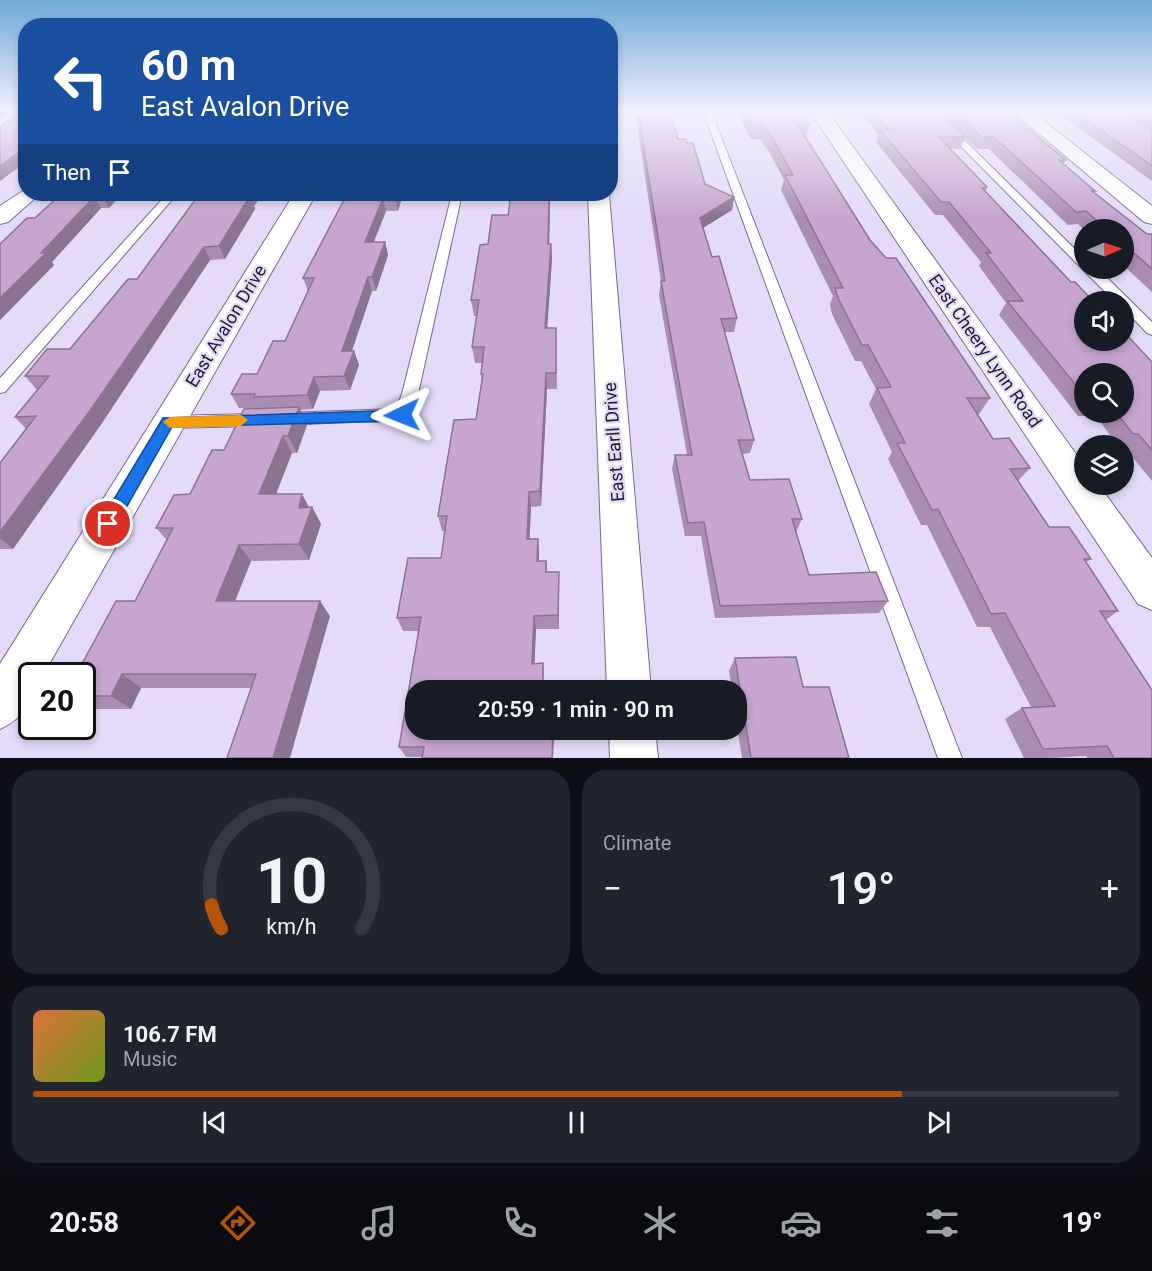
<!DOCTYPE html>
<html lang="en">
<head>
<meta charset="utf-8">
<style>
	body { margin:0; font-family:Roboto,sans-serif; background:#20242c; color:#f1f3f6; height:100vh; display:flex; flex-direction:column; font-size:22px; white-space:nowrap }
	* { box-sizing:border-box; margin:0 }
	p { font-size:20px; color:#9ea1a6 }
	.icon { flex:none; width:33px; height:33px; fill:none; stroke:currentColor; stroke-width:2; stroke-linecap:round; stroke-linejoin:round }
	.map { position:relative; height:758px; overflow:hidden }
	.drawer { display:flex; flex-direction:column; gap:12px; padding:12px; background:#0d0f14; flex:1 }
	.drawer>* { flex:none }
	.top-card { position:absolute; left:18px; top:18px; width:600px; height:183px; border-radius:24px; box-shadow:0 3px 9px #0003; background:#1a4fa0; color:#fff; overflow:hidden }
	.needle { width:39px; rotate:88deg }
	.buttons { position:absolute; left:1074px; top:219px; display:grid; gap:12px }
	.buttons a { display:grid; place-items:center; width:60px; height:60px; border-radius:50%; background:#171b24; box-shadow:0 3px 9px #0003; font-size:30px }
	.speed { position:absolute; left:18px; top:662px; display:flex; gap:12px; font-size:30px; font-weight:700; text-align:center }
	.speed>* { display:grid; place-content:center; width:78px; height:78px; border-radius:50%; background:#171b24; box-shadow:0 3px 9px #0003; line-height:1 }
	.speed .limit { border:3px solid #111; border-radius:9px; background:#fff; color:#111 }
	.pin { position:absolute; display:grid; place-items:center; width:51px; height:51px; color:#fff; margin:-26px; border:3px solid #fff; border-radius:50%; box-shadow:0 2px 6px #0007 }
	.me { position:absolute; width:66px; margin:-33px; rotate:268deg; stroke-linejoin:round; filter:drop-shadow(0 0 4px #0008) }
	.turn { display:flex; align-items:center; gap:21px; height:126px; padding:0 24px; font-size:27px }
	.turn .icon { width:78px; height:78px; stroke-width:2.5 }
	.turn b { display:block; font-size:42px; line-height:51px }
	.then { display:flex; align-items:center; height:57px; padding:0 24px; background:#0003; gap:12px; font-size:22px }
	.big { font-size:45px; font-weight:600; line-height:1.1 }
	.drawer .widget { flex:1; display:flex; flex-direction:column; justify-content:center; gap:9px; min-width:0; padding:0 21px; border-radius:24px; background:#20242c }
	.drawer .dial { align-items:center; gap:0 }
	.dial svg { height:156px; overflow:visible; fill:none; stroke:#363941; stroke-width:7; stroke-linecap:round; text-anchor:middle }
	.dial text { fill:#f1f3f6; stroke:none }
	.song { display:flex; align-items:center; gap:18px }
	.cover { width:72px; height:72px; border-radius:9px; background:linear-gradient(135deg,hsl(20 70% 55%),hsl(80 70% 35%)) }
	.played { height:6px; border-radius:3px; background:linear-gradient(90deg,#b45309 80%,#363941 80%) }
	.keys { display:flex; justify-content:space-around; direction:ltr }
	.heat { display:flex; justify-content:space-between; align-items:center; font-size:33px; direction:ltr }
	.drawer .tiles { flex:1; display:grid; gap:12px; grid-template-columns:1fr 1fr }
	.widget:last-child { grid-column:span 2 }
	.trip { position:absolute; left:405px; top:680px; width:342px; height:60px; border-radius:24px; background:#171b24; box-shadow:0 3px 9px #0003; font-weight:600; line-height:60px; text-align:center }
	.tab-bar { display:flex; height:96px; justify-content:space-around; align-items:center; background:#090b0e; color:#9ea1a6 }
	.tab-bar .icon { width:42px; height:42px }
	.tab-bar .selected { color:#b45309 }
	.tab-bar b { font-size:27px; color:#f1f3f6 }
	.map>svg:first-child { display:block }
	.lines { fill:none; stroke-linecap:round; stroke-linejoin:round }
	.service-casing { stroke:#776994; stroke-width:2 }
	.minor-casing { stroke:#776994; stroke-width:2 }
	.service { fill:#fff; fill-rule:evenodd }
	.minor { fill:#fff; fill-rule:evenodd }
	.wall { fill:#aa8eb1; fill-rule:evenodd }
	.shaded-wall { fill:#8b7490 }
	.building { fill:#c6a5ce; stroke:#8b7490; stroke-width:1.5 }
	.route { fill:#1a73e8; stroke:#114b97; stroke-width:1.5 }
	.slow { fill:#f59e0b }
	.labels { text-anchor:middle; stroke-width:4.5; stroke-linejoin:round; paint-order:stroke }
	.street-label { font-size:18px; fill:#231d2f; stroke:#e3dbf8 }
</style>
</head>
<body>
<div class="map">
<svg width="1152" height="758" viewBox="0 0 1152 758">
	<rect width="100%" height="100%" fill="#e3dbf8"/>
	<g class="lines">
		<g class="service-casing">
			<g id="service">
				<polygon points="10,111 20,111 0,125 0,118"/>
				<polygon points="703,111 711,111 962,758 938,758"/>
				<polygon points="926,111 935,111 1084,258 1084,268 1097,268 1152,322 1152,335 1147,333 1124,309 1124,302 1115,302"/>
				<polygon points="167,194 177,194 5,392 0,393 0,378"/>
				<polygon points="452,194 462,194 418,394 408,419 285,425 279,423 277,419 279,415 285,413 396,409 402,394"/>
				<polygon points="258,414 264,416 266,420 264,424 258,426 168,428 162,426 160,422 162,418 168,416"/>
			</g>
		</g>
		<g class="minor-casing">
			<g id="minor">
				<polygon points="810,111 827,111 1084,465 1084,484 1098,484 1152,558 1152,610 1138,604"/>
				<polygon points="1012,111 1031,111 1152,206 1152,224 1144,222"/>
				<polygon points="26,189 26,194 40,194 8,222 0,224 0,206"/>
				<path d="M294 194H316L43 675H32C32 701 25 718 0 729V664Z"/>
				<polygon points="588,194 609,194 651,690 607,690"/>
				<polygon points="609,729 655,729 658,758 610,758"/>
			</g>
		</g>
		<use href="#service" class="service"/>
		<use href="#minor" class="minor"/>
	</g>
	<g class="wall">
		<polygon points="635,111 670,111 678,139 705,184 734,197 732,210 703,228 712,257 737,318 734,332 725,332 754,440 750,453 742,454 750,480 802,519 796,532 809,575 888,601 879,613 715,618 701,536 685,536 672,469 675,455 687,455 659,295 661,281"/>
		<polygon points="736,111 800,111 809,125 806,138 870,240 990,398 979,414 977,414 993,439 1030,468 1018,481 1049,527 1091,559 1086,562 1118,611 1106,620 1152,758 1087,758 1086,756 1052,758 1024,758 1005,719 1022,708 1031,707 990,627 977,627 927,525 921,525 888,459 892,452 869,404 876,389 861,361 855,361 832,314 830,304 833,296 781,190 784,180 768,150 760,139 751,139"/>
		<path d="M859 111H1007L1066 160 1063 164 1095 191 1094 192 1147 234H1152V292L1124 266V230H1084L1078 224 1068 225 989 149H977L965 138 960 149H950L987 187 986 191 1071 282 1152 362V481L1125 448H1124V446H1118L1096 416H1078L999 315 1006 303 979 266 981 262 943 215H935L876 142 879 135ZM1084 374 1124 412H1084Z"/>
		<polygon points="1055,111 1152,111 1152,181"/>
		<polygon points="61,194 122,194 109,208 101,208 52,262 54,265 0,320 0,244 35,218"/>
		<polygon points="347,194 403,194 398,211 386,211 374,242 385,242 388,255 376,291 372,291 352,351 354,351 359,365 350,390 320,391 313,409 300,410 307,425 297,453 292,453 276,494 309,507 312,507 321,524 309,560 251,561 235,601 330,616 251,688 141,688 131,709 86,709 82,707 82,675 135,601 167,540 156,528 190,494 224,450 260,408 239,408 231,394 257,374 285,341 308,291 303,278"/>
		<polygon points="511,194 550,194 549,244 551,244 552,259 547,328 556,328 557,389 547,389 541,506 531,507 529,539 538,539 539,561 546,561 547,572 559,572 559,629 536,629 534,664 543,663 544,675 416,690 554,729 553,758 422,758 422,757 406,757 399,747 419,631 403,631 397,618 441,558 445,531 442,531 438,516 476,419 482,382 481,374 482,363 475,363 472,347 477,316 474,316 471,300 488,244 508,215"/>
		<polygon points="199,200 254,206 255,209 225,259 210,260 100,426 13,549 0,549 0,463 26,429 15,417 37,390 25,376 70,349 137,279"/>
		<polygon points="735,658 803,687 849,758 742,758 736,720 736,690 732,690 729,671"/>
	</g>
	<g class="shaded-wall">
		<polygon points="0,111 6,111 0,118"/>
		<polygon points="26,147 26,162 0,181 0,166"/>
		<polygon points="106,194 122,194 109,208 102,197"/>
		<polygon points="249,194 263,194 254,206 255,209 225,259 219,246"/>
		<polygon points="396,194 403,194 398,211 395,197"/>
		<polygon points="549,194 550,194 549,259 548,244"/>
		<polygon points="94,197 101,208 52,262 54,265 0,320 0,298"/>
		<polygon points="734,197 732,210 698,231 700,218"/>
		<polygon points="383,198 386,211 368,255 365,242"/>
		<polygon points="385,242 388,255 376,291 372,277"/>
		<polygon points="551,244 552,259 546,344 545,328"/>
		<polygon points="204,247 210,260 100,426 13,549 0,538 0,532"/>
		<polygon points="368,277 372,291 347,365 342,351"/>
		<polygon points="354,351 359,365 350,390 344,376"/>
		<polygon points="546,373 547,389 541,506 540,491"/>
		<polygon points="314,377 320,391 313,409 307,395"/>
		<polygon points="299,407 307,425 297,453 288,436"/>
		<polygon points="283,436 292,453 269,512 259,494"/>
		<polygon points="529,492 531,507 529,553 527,539"/>
		<polygon points="302,494 311,511 312,507 321,524 309,560 299,544 299,508"/>
		<polygon points="538,539 539,553 538,576 537,561"/>
		<polygon points="239,545 251,561 229,616 216,601"/>
		<polygon points="559,572 559,629 558,615"/>
		<polygon points="320,601 330,616 290,758 273,758"/>
		<polygon points="534,616 536,629 534,676 532,664"/>
		<polygon points="122,674 141,688 131,709 111,696"/>
		<polygon points="553,729 554,729 553,758 552,758"/>
	</g>
	<g class="building">
		<polygon points="24,111 26,111 26,147 0,166 0,128"/>
		<polygon points="638,111 670,111 678,139 686,139 687,143 693,143 705,184 734,197 700,218 712,257 719,256 737,318 721,319 754,440 738,440 750,480 789,479 802,519 792,519 809,575 876,572 888,601 720,606 704,522 688,523 675,455 692,455 661,281 665,281"/>
		<polygon points="746,111 800,111 809,125 798,125 870,240 886,258 896,258 990,398 967,398 993,439 1009,438 1030,468 1010,469 1049,527 1069,527 1091,559 1084,559 1118,611 1100,611 1152,690 1152,758 1114,758 1107,746 1043,749 1022,708 1055,706 1005,613 991,614 938,509 932,510 897,443 905,443 877,388 891,387 868,345 862,345 838,298 835,288 843,288 785,175 793,175 771,136 763,126 753,126"/>
		<polygon points="872,111 939,111 966,137 939,137 987,187 982,188 1071,282 1075,282 1094,302 1084,302 1084,340 1124,340 1124,332 1152,362 1152,450 1138,434 1133,434 1116,412 1124,412 1124,374 1084,374 1084,395 1007,301 1023,301 986,253 991,253 949,202 941,202 880,130 889,130"/>
		<polygon points="955,111 1007,111 1066,160 1059,160 1095,191 1092,191 1147,234 1152,234 1152,269 1124,244 1124,230 1107,230 1086,211 1076,212 994,137 982,137"/>
		<polygon points="1074,111 1124,111 1152,130 1152,166"/>
		<polygon points="1142,111 1152,111 1152,118"/>
		<polygon points="61,194 106,194 102,197 94,197 41,253 46,253 0,298 0,244 27,218 35,218"/>
		<polygon points="204,194 249,194 247,196 250,196 219,246 204,247 89,412 0,532 0,463 36,416 15,417 49,376 25,376 47,349 70,349 128,279 137,279 195,200 199,200"/>
		<polygon points="347,194 396,194 395,197 383,198 365,242 385,242 372,277 368,277 342,351 354,351 344,376 314,377 307,395 254,397 255,394 231,394 242,374 257,374 273,341 285,341 314,278 303,278"/>
		<polygon points="511,194 549,194 548,244 551,244 545,328 556,328 556,373 546,373 540,491 529,492 527,539 538,539 537,561 546,561 546,572 559,572 558,615 534,616 532,664 543,663 543,690 416,690 416,729 553,729 552,758 422,758 424,747 399,747 421,617 397,618 408,558 441,558 447,516 438,516 454,420 476,419 483,374 481,374 484,347 472,347 479,300 471,300 480,245 488,244 492,215 508,215"/>
		<polygon points="299,407 288,436 283,436 259,494 302,494 299,508 312,507 299,544 239,545 216,601 320,601 273,758 227,758 256,674 122,674 111,696 82,696 82,675 76,675 116,601 135,601 173,528 156,528 174,495 190,494 212,450 224,450 244,409"/>
		<polygon points="796,657 803,687 829,687 849,758 751,758 735,658"/>
	</g>
	<linearGradient id="sky" x2="0" y2="1"><stop stop-color="#71a9d8"/><stop offset="0.51" stop-color="#f2effc"/><stop offset="1" stop-color="#f2effc" stop-opacity="0"/></linearGradient>
	<rect width="1152" height="218" fill="url(#sky)"/>
	<polygon class="route" points="402,410 409,415 402,421 172,427 114,529 108,531 102,529 99,524 163,418"/>
	<polygon class="slow" points="241,415 248,420 241,426 170,428 163,422 170,417"/>
	<g class="labels">
		<g class="street-label">
			<text transform="translate(226 326) rotate(-59)" y="6">East Avalon Drive</text>
			<text transform="translate(985 351) rotate(55)" y="6">East Cheery Lynn Road</text>
			<text transform="translate(614 442) rotate(-94)" y="6">East Earll Drive</text>
		</g>
	</g>
</svg>
<div class="buttons">
<a><svg class="needle" viewBox="-14 -14 28 28"><path d="M0-13l5 13h-10z" fill="#e53935"/><path d="M0 13l5-13h-10z" fill="#9ea1a6"/></svg></a>
<a><svg class="icon" aria-label="sound" viewBox="0 0 24 24"><path d="M4 9h4l5-4v14l-5-4H4zM17 9q2 3 0 6"/></svg></a>
<a><svg class="icon" aria-label="search" viewBox="0 0 24 24"><circle cx="10" cy="10" r="6"/><path d="M15 15l6 6"/></svg></a>
<a><svg class="icon" aria-label="layers" viewBox="0 0 24 24"><path d="M12 4l9 5-9 5-9-5zM3 14l9 5 9-5"/></svg></a>
</div>
<div class="speed"><div class="limit">20</div></div>
<div class="pin" style="left:108px;top:524px;background:#d93025"><svg class="icon" aria-label="arrive" viewBox="0 0 24 24"><path d="M6 21V4h12l-3 4 3 4H6"/></svg></div>
<svg class="me" style="left:402px;top:415px" viewBox="-20 -20 40 40"><path d="M0-17L14 15 0 8-14 15z" fill="#1a73e8" stroke="#fff" stroke-width="4"/></svg>
<div class="trip">20:59 · 1 min · 90 m</div>
<div class="top-card">
<div class="turn"><svg class="icon" aria-label="left" viewBox="0 0 24 24"><path d="M17 20v-9H6M10 6l-5 5 5 5"/></svg><div><b>60 m</b>East Avalon Drive</div></div>
<div class="then">Then<svg class="icon" aria-label="arrive" viewBox="0 0 24 24"><path d="M6 21V4h12l-3 4 3 4H6"/></svg></div>
</div>
</div>
<section class="drawer">
<div class="tiles">
<div class="widget dial"><svg viewBox="0 0 100 80">
<path d="M14 69A42 42 0 1 1 86 69"/>
<path d="M14 69A42 42 0 0 1 9 57" stroke="#b45309"/>
<text x="50" y="56" font-size="32" font-weight="700">10</text>
<text x="50" y="72" font-size="11">km/h</text>
</svg></div>
<div class="widget"><p>Climate</p>
<div class="heat"><a>−</a><b class="big">19°</b><a>+</a></div>
</div>
<div class="widget">
<div class="song"><i class="cover"></i><div><b>106.7 FM</b><p>Music</p></div></div>
<div class="played"></div>
<div class="keys"><svg class="icon" aria-label="previous" viewBox="0 0 24 24"><path d="M18 5L8 12l10 7zM5 5v14"/></svg><svg class="icon" aria-label="pause" viewBox="0 0 24 24"><path d="M8 5v14M16 5v14"/></svg><svg class="icon" aria-label="next" viewBox="0 0 24 24"><path d="M6 5l10 7-10 7zM19 5v14"/></svg></div>
</div>
</div>
</section>
<nav class="tab-bar">
<b>20:58</b>
<svg class="icon selected" aria-label="directions" viewBox="0 0 24 24"><path d="M12 3l9 9-9 9-9-9zM9 14v-3h6M13 9l2 2-2 2"/></svg>
<svg class="icon" aria-label="music" viewBox="0 0 24 24"><path d="M9 18V5l10-2v13"/><circle cx="6" cy="18" r="3"/><circle cx="16" cy="16" r="3"/></svg>
<svg class="icon" aria-label="phone" viewBox="0 0 24 24"><path d="M5 4h4l2 5-3 2q2 4 5 5l2-3 5 2v4C11 20 4 13 5 4z"/></svg>
<svg class="icon" aria-label="climate" viewBox="0 0 24 24"><path d="M12 3v18M4 7l16 10M4 17L20 7"/></svg>
<svg class="icon" aria-label="car" viewBox="0 0 24 24"><path d="M5 17H2v-5l4-1 3-4h7l3 4 3 1v5h-3M9 17h6M6 11h13"/><circle cx="7" cy="17" r="2"/><circle cx="17" cy="17" r="2"/></svg>
<svg class="icon" aria-label="filters" viewBox="0 0 24 24"><path d="M4 7h16M4 17h16"/><circle cx="9" cy="7" r="2"/><circle cx="15" cy="17" r="2"/></svg>
<b>19°</b>
</nav>
</body>
</html>
